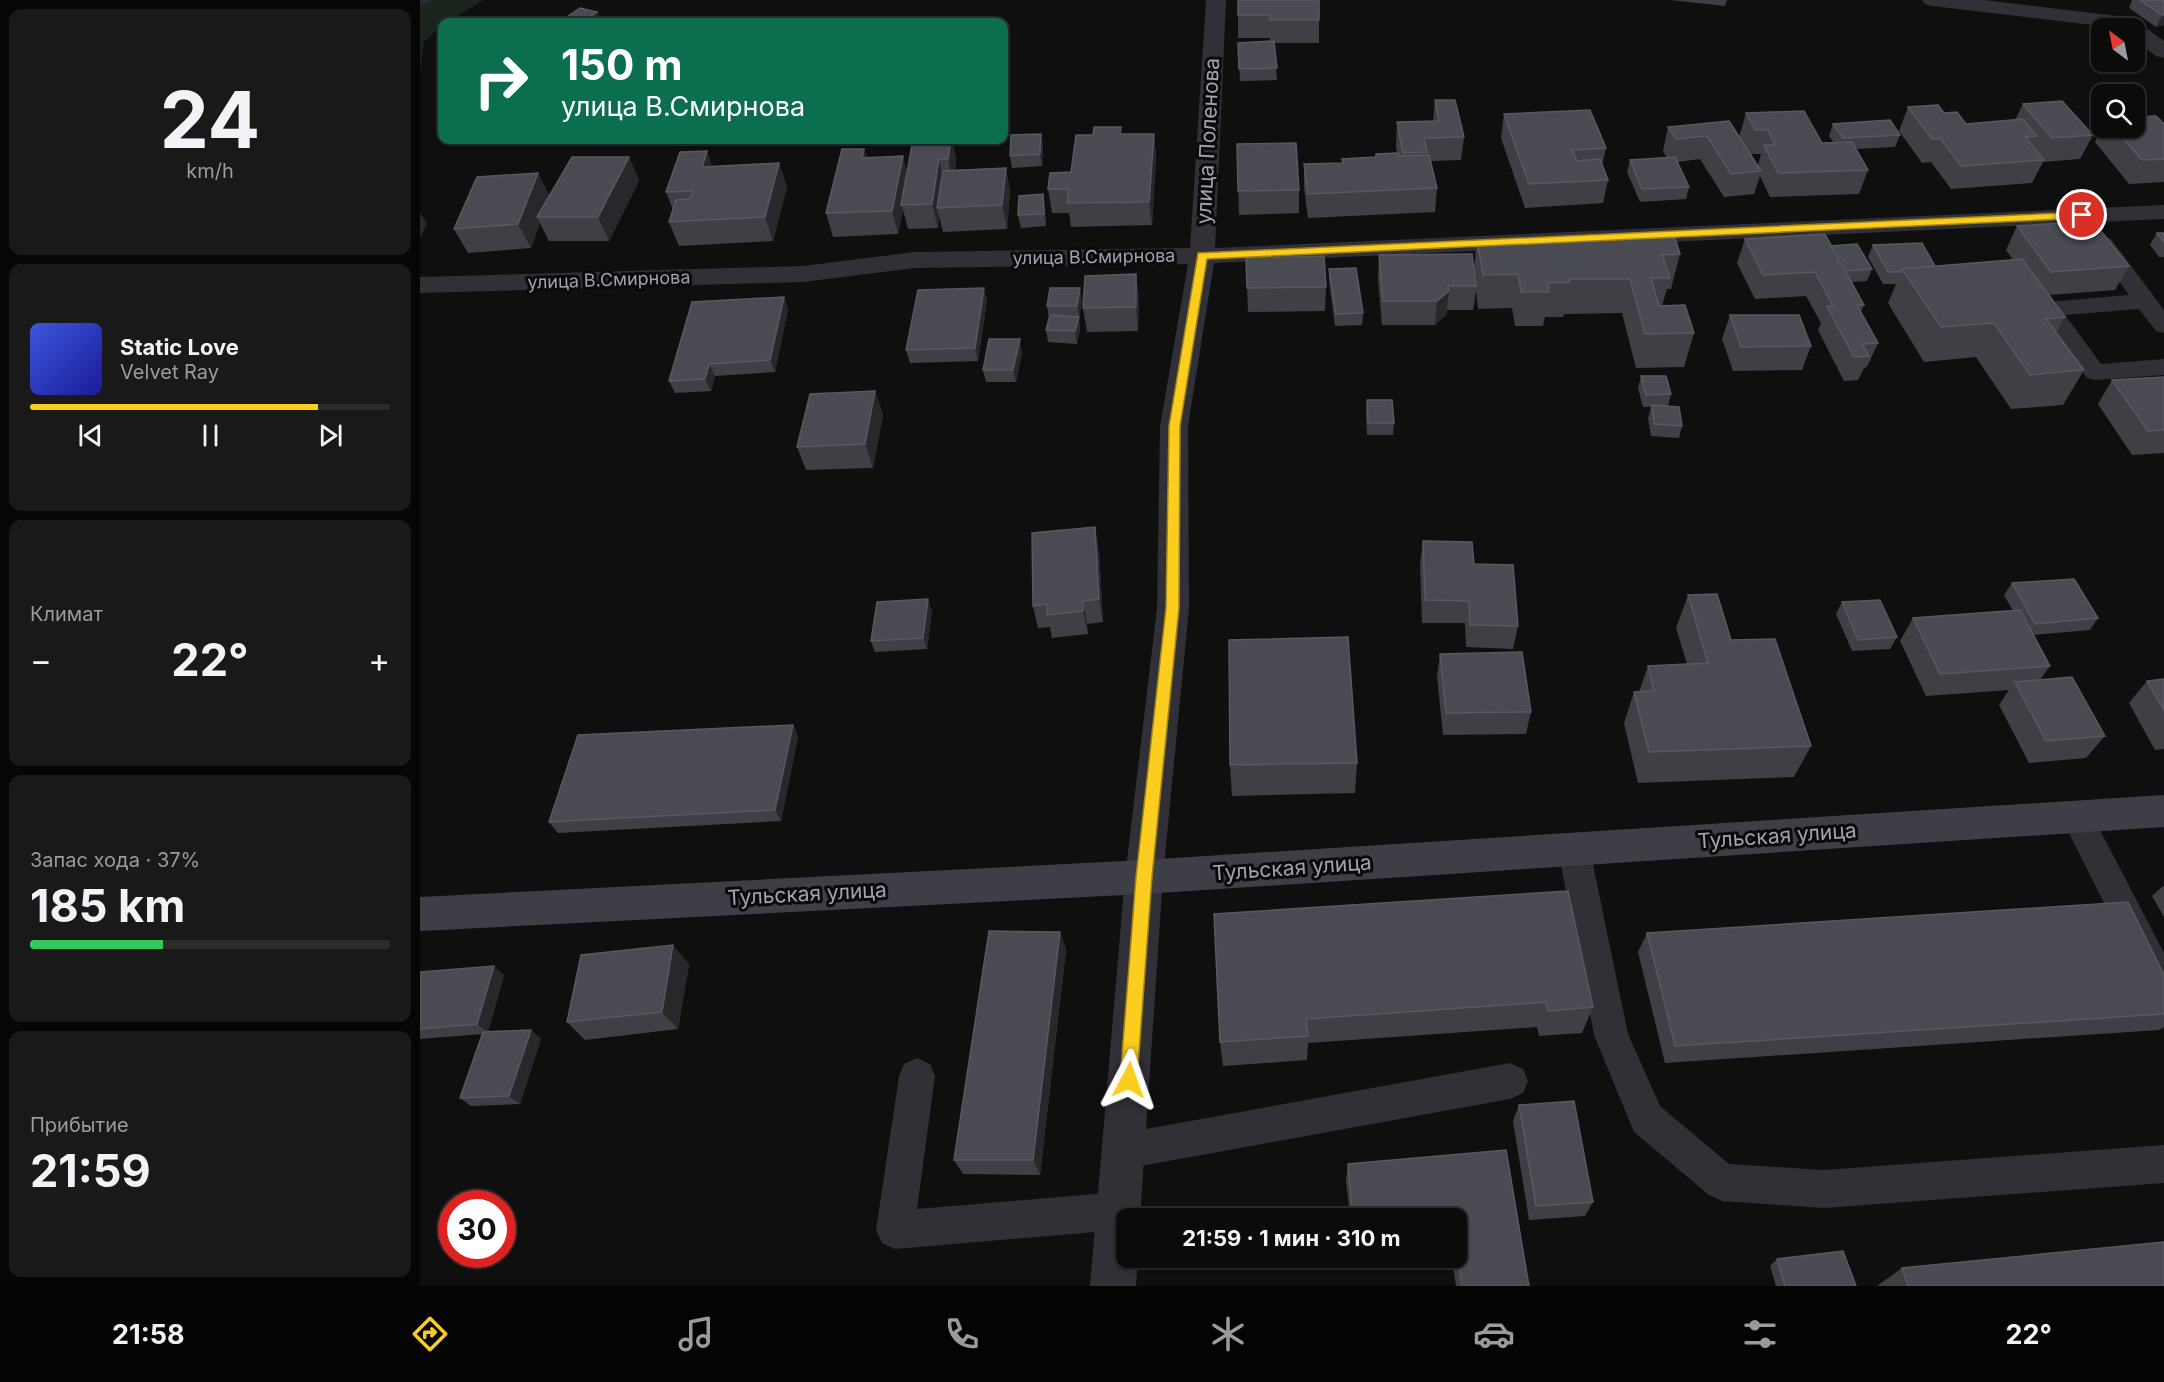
<!DOCTYPE html>
<html lang="ru">
<head>
<meta charset="utf-8">
<style>
	body { margin:0; font-family:Inter,sans-serif; background:#19191a; color:#f1f3f6; height:100vh; display:flex; flex-direction:column; font-size:22px; white-space:nowrap }
	* { box-sizing:border-box; margin:0 }
	p { font-size:20px; color:#9a9b9d }
	.icon { flex:none; width:33px; height:33px; fill:none; stroke:currentColor; stroke-width:2; stroke-linecap:round; stroke-linejoin:round }
	.map { position:relative; flex:1; overflow:hidden }
	.details { display:flex; flex-direction:column; gap:9px; padding:9px; background:#060607; width:420px }
	.details>* { flex:none }
	.top-card { position:absolute; left:18px; top:18px; width:570px; height:126px; border-radius:12px; box-shadow:0 2px 4px #0004,0 0 0 2px #2b2b2d; background:#0b6e4f; color:#fff; overflow:hidden }
	.needle { width:39px; rotate:328deg }
	.fabs { position:absolute; left:1671px; top:18px; display:grid; gap:12px }
	.fabs a { display:grid; place-items:center; width:54px; height:54px; border-radius:12px; background:#0b0b0c; box-shadow:0 2px 4px #0004,0 0 0 2px #2b2b2d; font-size:30px }
	.speed { position:absolute; left:18px; top:1190px; display:flex; gap:12px; font-size:30px; font-weight:700; text-align:center }
	.speed>* { display:grid; place-content:center; width:78px; height:78px; border-radius:50%; background:#0b0b0c; box-shadow:0 2px 4px #0004,0 0 0 2px #2b2b2d; line-height:1 }
	.speed .limit { border:9px solid #d22; background:#fff; color:#111 }
	.pin { position:absolute; display:grid; place-items:center; width:51px; height:51px; color:#fff; margin:-26px; border:3px solid #fff; border-radius:50%; box-shadow:0 2px 6px #0007 }
	.me { position:absolute; width:66px; margin:-33px; rotate:4deg; stroke-linejoin:round; filter:drop-shadow(0 0 4px #0008) }
	.turn { display:flex; align-items:center; gap:21px; height:126px; padding:0 24px; font-size:27px }
	.turn .icon { width:78px; height:78px; stroke-width:2.5 }
	.turn b { display:block; font-size:42px; line-height:51px }
	.big { font-size:45px; font-weight:700; line-height:1.1 }
	.details .card { flex:1; display:flex; flex-direction:column; justify-content:center; gap:9px; min-width:0; padding:0 21px; border-radius:12px; background:#19191a }
	.details .dial { align-items:center; gap:0 }
	.dial b { font-size:78px; line-height:1 }
	.song { display:flex; align-items:center; gap:18px }
	.cover { width:72px; height:72px; border-radius:9px; background:linear-gradient(135deg,hsl(230 70% 55%),hsl(240 70% 35%)) }
	.played { height:6px; border-radius:3px; background:linear-gradient(90deg,#facd1e 80%,#2b2b2d 80%) }
	.keys { display:flex; justify-content:space-around; direction:ltr }
	.heat { display:flex; justify-content:space-between; align-items:center; font-size:33px; direction:ltr }
	.charge { height:9px; border-radius:4px; background:linear-gradient(90deg,#34c759 37%,#2b2b2d 0) }
	.trip { position:absolute; left:696px; top:1208px; width:351px; height:60px; border-radius:12px; background:#0b0b0c; box-shadow:0 2px 4px #0004,0 0 0 2px #2b2b2d; font-weight:700; line-height:60px; text-align:center }
	.tab-bar { display:flex; height:96px; justify-content:space-around; align-items:center; background:#040405; color:#9a9b9d }
	.tab-bar .icon { width:42px; height:42px }
	.tab-bar .selected { color:#facd1e }
	.tab-bar b { font-size:27px; color:#f1f3f6 }
	main { display:flex; flex:1; min-height:0 }
	.map>svg:first-child { display:block }
	.green { fill:#1b231d }
	.lines { fill:none; stroke-linecap:round; stroke-linejoin:round }
	.stream { fill:#252c34; fill-rule:evenodd }
	.service { fill:#303036; fill-rule:evenodd }
	.minor { fill:#303036; fill-rule:evenodd }
	.secondary { fill:#3e3f46; fill-rule:evenodd }
	.wall { fill:#3f4046; fill-rule:evenodd }
	.shaded-wall { fill:#28282c }
	.building { fill:#4a4b52; stroke:#575861; stroke-width:1.5 }
	.route { fill:#facd1e; stroke:#a28514; stroke-width:1.5 }
	.labels { text-anchor:middle; stroke-width:6; stroke-linejoin:round; paint-order:stroke }
	.far-street-label { font-size:18px; fill:#9fa2b2; stroke:#0a0a0b }
	.street-label { font-size:21px; fill:#9fa2b2; stroke:#0a0a0b }
</style>
</head>
<body>
<main>
<section class="details">
<div class="card dial"><b>24</b><p>km/h</p></div>
<div class="card">
<div class="song"><i class="cover"></i><div><b>Static Love</b><p>Velvet Ray</p></div></div>
<div class="played"></div>
<div class="keys"><svg class="icon" aria-label="previous" viewBox="0 0 24 24"><path d="M18 5L8 12l10 7zM5 5v14"/></svg><svg class="icon" aria-label="pause" viewBox="0 0 24 24"><path d="M8 5v14M16 5v14"/></svg><svg class="icon" aria-label="next" viewBox="0 0 24 24"><path d="M6 5l10 7-10 7zM19 5v14"/></svg></div>
</div>
<div class="card"><p>Климат</p>
<div class="heat"><a>−</a><b class="big">22°</b><a>+</a></div>
</div>
<div class="card"><p>Запас хода · 37%</p><b class="big">185 km</b><div class="charge"></div></div>
<div class="card"><p>Прибытие</p><b class="big">21:59</b></div>
</section>
<div class="map">
<svg width="1744" height="1286" viewBox="0 0 1744 1286">
	<rect width="100%" height="100%" fill="#0f0f10"/>
	<polygon class="green" points="0,0 64,0 27,22 22,22 22,25 4,42 0,70"/>
	<g class="lines">
		<polygon class="stream" points="0,0 15,0 0,6"/>
		<g class="service">
			<polygon points="1683,237 1691,239 1744,310 1744,333 1736,331 1719,309 1645,315 1681,364 1744,359 1744,375 1675,380 1667,378 1617,309 1620,304 1628,302 1709,295 1672,244 1675,239"/>
			<polygon points="1657,803 1668,807 1744,953 1744,1004 1732,999 1641,817 1646,807"/>
			<polygon points="1154,836 1165,840 1170,850 1208,1034 1240,1106 1309,1164 1404,1170 1744,1145 1744,1183 1404,1208 1302,1201 1289,1195 1214,1132 1174,1035 1138,850 1143,840"/>
			<polygon points="497,1058 510,1064 515,1076 497,1209 699,1192 712,1198 718,1211 715,1218 706,1218 706,1227 699,1230 475,1249 462,1243 456,1230 479,1076 484,1064"/>
			<polygon points="1090,1063 1103,1069 1108,1081 1103,1093 1090,1099 704,1169 691,1164 686,1151 691,1138 704,1133"/>
		</g>
		<g class="minor">
			<polygon points="786,0 806,0 795,248 1744,205 1744,219 794,263 768,426 769,608 743,877 720,1218 706,1218 706,1257 718,1257 716,1286 670,1286 705,877 737,608 740,426 768,264 495,268 383,282 0,293 0,277 383,266 495,252 770,248"/>
			<polygon points="1502,0 1564,0 1705,17 1712,19 1715,24 1722,25 1744,41 1744,58 1736,56 1714,40 1714,28 1698,28 1512,6 1505,4"/>
		</g>
		<polygon class="secondary" points="1744,795 1744,827 724,894 0,931 0,897 724,860"/>
	</g>
	<g class="wall">
		<polygon points="818,0 899,20 899,43 854,43 857,80 820,81 818,43 850,42 850,38 818,38"/>
		<polygon points="1250,0 1307,0 1305,6"/>
		<polygon points="1712,0 1744,0 1744,25 1736,27 1709,8"/>
		<polygon points="177,12 181,22 149,22 147,17"/>
		<polygon points="1015,100 1044,137 1041,160 1011,161 1017,188 1015,212 888,218 884,188 884,164 922,163 922,159 955,157 956,154 977,153 976,146 977,122 1013,121"/>
		<polygon points="1603,104 1673,135 1660,159 1623,162 1612,183 1531,189 1511,162 1502,163 1479,131 1488,107 1524,113 1546,124 1595,120"/>
		<path d="M1326 113 1402 143H1414L1409 136 1413 124 1480 135 1475 147 1436 149 1448 170 1439 194 1350 197 1340 176 1334 194 1304 197 1280 159 1257 162 1269 187 1266 199 1220 202 1207 172 1210 160 1247 158 1243 151 1248 127 1319 137ZM1330 154H1341L1338 165Z"/>
		<polygon points="1084,114 1186,148 1182,166 1188,180 1183,203 1105,208 1081,138"/>
		<polygon points="1744,124 1744,182 1709,184 1675,142 1682,128 1714,128"/>
		<polygon points="701,127 701,134 734,134 736,157 732,225 651,227 649,213 632,213 628,189 651,172 673,135"/>
		<polygon points="621,134 623,146 622,166 592,168 590,156"/>
		<polygon points="513,140 532,140 536,159 535,170 586,168 590,192 587,229 523,232 519,216 518,228 488,229 483,210 478,234 413,237 406,213 444,149 447,158 487,174 512,145"/>
		<polygon points="817,144 879,190 879,213 819,215"/>
		<polygon points="209,157 219,181 189,241 129,241 120,223 111,248 48,253 34,229 118,173 129,196"/>
		<polygon points="359,163 367,187 353,241 259,246 249,222 253,210 246,192 292,167"/>
		<polygon points="623,194 625,207 626,226 601,228 598,215"/>
		<polygon points="1597,226 1709,266 1695,290 1629,295 1645,317 1636,333 1664,370 1643,405 1591,409 1556,357 1504,362 1468,303 1476,284 1463,284 1448,257 1453,245 1515,266 1593,260 1586,250"/>
		<polygon points="1737,233 1744,233 1744,257 1739,257 1730,245"/>
		<polygon points="1325,239 1411,246 1452,269 1447,281 1431,282 1444,305 1441,312 1458,343 1447,367 1444,368 1438,380 1424,381 1398,330 1401,323 1386,296 1335,299 1317,263"/>
		<polygon points="1057,240 1260,254 1251,289 1247,289 1242,306 1274,333 1264,367 1216,368 1202,313 1144,314 1143,317 1125,317 1123,326 1095,326 1092,308 1058,309 1056,291 1053,310 1027,310 1026,315 1015,325 962,325 958,279 959,255 1054,268"/>
		<polygon points="826,258 906,287 905,311 828,312"/>
		<polygon points="909,269 943,313 942,325 915,326 909,281"/>
		<polygon points="716,274 719,298 718,331 667,332 663,308"/>
		<polygon points="364,297 368,309 355,372 295,376 291,391 255,393 249,381"/>
		<polygon points="567,300 558,361 490,363 486,350"/>
		<polygon points="662,300 659,318 660,329 657,344 628,342 626,330 629,318 627,306"/>
		<polygon points="1310,315 1391,346 1382,370 1313,371 1302,339"/>
		<polygon points="602,352 596,382 566,382 563,370"/>
		<polygon points="1221,376 1251,394 1248,406 1262,426 1259,438 1231,436 1228,418 1231,407 1223,407 1218,388"/>
		<polygon points="1744,377 1744,453 1712,455 1678,404 1692,380"/>
		<polygon points="455,391 463,415 453,468 386,470 377,447"/>
		<polygon points="947,400 974,423 973,435 947,435 946,413"/>
		<polygon points="1003,541 1054,564 1098,626 1093,649 1046,647 1045,623 1002,623 1000,564"/>
		<polygon points="679,550 683,622 667,624 668,634 632,638 630,627 618,628 613,606"/>
		<polygon points="1592,583 1678,618 1670,630 1613,635 1630,666 1620,680 1685,736 1666,758 1609,763 1579,705 1589,690 1506,696 1480,641 1493,618 1593,611 1584,595"/>
		<polygon points="1268,595 1311,640 1391,746 1374,777 1218,783 1204,723 1214,692 1219,692 1228,666 1267,664 1256,628"/>
		<polygon points="1422,602 1477,637 1470,649 1432,651 1416,614"/>
		<polygon points="512,611 507,649 455,652 451,641"/>
		<polygon points="1020,654 1111,712 1106,734 1023,735 1017,676"/>
		<polygon points="1744,679 1744,749 1735,750 1709,703 1727,681"/>
		<polygon points="373,725 378,736 361,821 138,833 129,822"/>
		<polygon points="937,763 935,793 812,796 810,765"/>
		<polygon points="1743,886 1744,886 1744,917 1732,896"/>
		<polygon points="794,914 1173,1007 1162,1033 1119,1036 1117,1027 888,1043 887,1060 803,1066 800,1042"/>
		<polygon points="640,932 646,950 620,1175 543,1174 534,1160"/>
		<polygon points="1227,933 1744,975 1744,1027 1739,1030 1245,1063 1218,952"/>
		<polygon points="269,964 258,1029 165,1040 147,1022"/>
		<polygon points="0,972 84,975 68,1032 111,1030 121,1039 100,1104 51,1106 40,1098 62,1034 0,1039"/>
		<polygon points="1099,1105 1173,1202 1165,1216 1109,1220 1093,1121"/>
		<polygon points="1086,1150 1109,1286 1036,1286 1032,1257 1036,1257 1036,1218 930,1218 926,1179 928,1164"/>
		<polygon points="1357,1259 1436,1286 1356,1286 1350,1266"/>
		<polygon points="1482,1268 1744,1286 1457,1286"/>
	</g>
	<g class="shaded-wall">
		<polygon points="177,12 181,22 163,22 163,21"/>
		<polygon points="1742,15 1744,15 1744,25 1736,27"/>
		<polygon points="621,134 623,146 622,166 620,154"/>
		<polygon points="734,134 736,157 732,225 729,202"/>
		<polygon points="531,140 532,140 536,159 533,183 528,159"/>
		<polygon points="444,149 451,172 442,158"/>
		<polygon points="287,151 295,175 282,167"/>
		<polygon points="483,156 489,180 481,205 483,210 478,234 472,211"/>
		<polygon points="209,157 219,181 189,241 178,217"/>
		<polygon points="519,159 524,183 517,208 519,216 518,228 512,204"/>
		<polygon points="359,163 367,187 353,241 345,217"/>
		<polygon points="586,168 590,192 587,229 582,205"/>
		<polygon points="118,173 130,197 117,217 120,223 111,248 98,224"/>
		<polygon points="623,194 625,207 626,226 624,214"/>
		<polygon points="0,212 7,224 0,238"/>
		<polygon points="716,274 719,298 718,331 716,307"/>
		<polygon points="564,288 567,300 558,361 555,348"/>
		<polygon points="660,288 662,300 659,318 660,329 657,344 655,331 659,317 657,306"/>
		<polygon points="1029,291 1026,315 1015,325 1017,301"/>
		<polygon points="364,297 368,309 355,372 350,360"/>
		<polygon points="600,339 602,352 596,382 593,370"/>
		<polygon points="289,364 295,376 291,391 285,379"/>
		<polygon points="455,391 463,415 453,468 445,444"/>
		<polygon points="675,527 679,550 683,622 679,599"/>
		<polygon points="508,599 512,611 507,649 503,638"/>
		<polygon points="663,601 667,624 668,634 663,611"/>
		<polygon points="373,725 378,736 361,821 355,810"/>
		<polygon points="640,932 646,950 620,1175 613,1160"/>
		<polygon points="253,945 269,964 258,1029 242,1012"/>
		<polygon points="74,966 84,975 68,1033 57,1024"/>
		<polygon points="111,1030 121,1039 100,1104 89,1096"/>
	</g>
	<g class="building">
		<polygon points="818,0 899,0 899,20 850,20 850,15 818,15"/>
		<polygon points="1720,0 1744,0 1744,15 1742,15"/>
		<polygon points="160,8 177,12 163,21 147,17"/>
		<polygon points="854,41 857,68 819,69 818,43"/>
		<polygon points="1015,100 1035,100 1044,137 1004,138 1007,152 983,153 977,122 1019,121"/>
		<polygon points="1642,101 1673,135 1632,138 1603,104"/>
		<polygon points="1518,105 1524,113 1537,112 1546,124 1603,119 1617,136 1605,137 1624,160 1541,166 1521,139 1512,139 1488,107"/>
		<polygon points="1170,110 1186,148 1152,150 1157,161 1180,159 1188,180 1109,184 1084,114"/>
		<polygon points="1384,111 1402,143 1432,142 1448,170 1358,173 1344,145 1355,145 1348,130 1335,130 1326,113"/>
		<polygon points="1736,116 1744,124 1744,159 1722,160 1694,128 1714,128 1714,117"/>
		<polygon points="1470,120 1480,135 1423,138 1413,124"/>
		<polygon points="1309,121 1341,171 1311,174 1287,136 1256,139 1248,127"/>
		<polygon points="674,127 701,127 700,134 734,134 729,202 647,203 649,189 628,189 630,173 651,172 656,135 673,135"/>
		<polygon points="621,134 620,154 590,156 591,135"/>
		<polygon points="513,140 531,140 528,159 519,159 512,204 481,205 492,145 512,145"/>
		<polygon points="876,143 879,190 818,191 817,144"/>
		<polygon points="422,149 444,149 442,158 483,156 472,211 406,213"/>
		<polygon points="287,151 282,167 359,163 345,217 249,222 256,200 270,199 273,191 246,192 260,152"/>
		<polygon points="978,153 979,156 1009,155 1017,188 888,194 884,164 923,163 922,159 956,157 956,154"/>
		<polygon points="152,157 209,157 178,217 117,217"/>
		<polygon points="1255,157 1269,187 1222,189 1210,160"/>
		<polygon points="586,168 582,205 517,208 523,171"/>
		<polygon points="118,173 98,224 34,229 57,177"/>
		<polygon points="623,194 624,214 598,215 599,196"/>
		<polygon points="1673,221 1709,266 1631,272 1597,226"/>
		<polygon points="1737,233 1744,233 1744,242"/>
		<polygon points="1405,234 1444,305 1437,305 1458,343 1442,344 1449,356 1434,357 1407,306 1413,306 1395,272 1343,275 1325,239"/>
		<polygon points="1255,238 1260,254 1242,255 1250,278 1231,278 1239,306 1265,305 1274,333 1225,334 1210,279 1149,279 1150,282 1128,283 1129,292 1101,292 1098,274 1063,275 1057,240"/>
		<polygon points="1502,243 1515,266 1482,269 1481,272 1468,272 1453,245"/>
		<polygon points="1437,244 1452,269 1425,271 1411,246"/>
		<polygon points="1052,254 1056,286 1028,286 1029,291 1017,301 963,301 959,255"/>
		<polygon points="904,256 906,287 827,288 826,258"/>
		<polygon points="1602,259 1645,317 1626,319 1664,370 1610,375 1574,323 1521,327 1482,269"/>
		<polygon points="936,268 943,313 916,314 909,269"/>
		<polygon points="716,274 716,307 663,308 665,276"/>
		<polygon points="564,288 555,348 486,350 498,290"/>
		<polygon points="630,288 660,288 657,306 627,306"/>
		<polygon points="364,297 350,360 289,364 285,379 249,381 272,302"/>
		<polygon points="630,315 659,317 655,331 626,330"/>
		<polygon points="1310,315 1379,315 1391,346 1321,347"/>
		<polygon points="569,339 600,339 593,370 563,370"/>
		<polygon points="1221,376 1246,376 1251,394 1226,395"/>
		<polygon points="1744,377 1744,430 1728,431 1692,380"/>
		<polygon points="455,391 445,444 377,447 390,394"/>
		<polygon points="947,400 972,400 974,423 948,423"/>
		<polygon points="1232,405 1259,407 1262,426 1234,424"/>
		<polygon points="675,527 679,599 663,601 663,611 627,615 627,604 613,606 612,533"/>
		<polygon points="1003,541 1052,542 1054,564 1093,565 1098,626 1050,625 1049,601 1005,600"/>
		<polygon points="1654,579 1678,618 1615,624 1592,583"/>
		<polygon points="1297,594 1311,640 1355,639 1391,746 1229,752 1214,692 1234,691 1228,666 1288,663 1268,595"/>
		<polygon points="508,599 503,638 451,641 457,602"/>
		<polygon points="1460,600 1477,637 1438,640 1422,602"/>
		<polygon points="1600,610 1630,666 1520,674 1493,618"/>
		<polygon points="928,637 937,763 810,765 809,640"/>
		<polygon points="1102,652 1111,712 1026,713 1020,654"/>
		<polygon points="1652,677 1685,736 1626,741 1595,682"/>
		<polygon points="1744,679 1744,710 1727,681"/>
		<polygon points="373,725 355,810 129,822 158,735"/>
		<polygon points="1148,891 1173,1007 1128,1011 1126,1002 886,1019 888,1036 800,1042 794,914"/>
		<polygon points="1708,902 1744,975 1744,1014 1255,1046 1227,933"/>
		<polygon points="569,931 640,932 613,1160 534,1160"/>
		<polygon points="253,945 242,1012 147,1022 161,955"/>
		<polygon points="74,966 57,1024 0,1029 0,972"/>
		<polygon points="111,1030 89,1096 40,1098 63,1032"/>
		<polygon points="1154,1101 1173,1202 1116,1206 1099,1105"/>
		<polygon points="1086,1150 1109,1286 1042,1286 1036,1246 1036,1218 1032,1218 1032,1214 989,1218 933,1218 928,1164"/>
		<polygon points="1744,1242 1744,1286 1488,1286 1482,1268"/>
		<polygon points="1423,1251 1436,1286 1365,1286 1357,1259"/>
	</g>
	<polygon class="route" points="1662,212 1667,215 1666,218 787,259 760,426 759,608 732,877 717,1080 715,1086 709,1089 703,1086 700,1080 716,877 746,608 749,426 778,253"/>
	<g class="labels">
		<g class="far-street-label">
			<text transform="translate(674 257) rotate(-1)" y="6">улица В.Смирнова</text>
			<text transform="translate(189 280) rotate(-2)" y="6">улица В.Смирнова</text>
		</g>
		<g class="street-label">
			<text transform="translate(788 141) rotate(-87)" y="7">улица Поленова</text>
			<text transform="translate(1357 836) rotate(-4)" y="7">Тульская улица</text>
			<text transform="translate(872 868) rotate(-4)" y="7">Тульская улица</text>
			<text transform="translate(387 894) rotate(-3)" y="7">Тульская улица</text>
		</g>
	</g>
</svg>
<div class="fabs">
<a><svg class="needle" viewBox="-14 -14 28 28"><path d="M0-13l5 13h-10z" fill="#e53935"/><path d="M0 13l5-13h-10z" fill="#9a9b9d"/></svg></a>
<a><svg class="icon" aria-label="search" viewBox="0 0 24 24"><circle cx="10" cy="10" r="6"/><path d="M15 15l6 6"/></svg></a>
</div>
<div class="speed"><div class="limit">30</div></div>
<div class="pin" style="left:1662px;top:215px;background:#d93025"><svg class="icon" aria-label="arrive" viewBox="0 0 24 24"><path d="M6 21V4h12l-3 4 3 4H6"/></svg></div>
<svg class="me" style="left:709px;top:1080px" viewBox="-20 -20 40 40"><path d="M0-17L14 15 0 8-14 15z" fill="#facd1e" stroke="#fff" stroke-width="4"/></svg>
<div class="trip">21:59 · 1 мин · 310 m</div>
<div class="top-card">
<div class="turn"><svg class="icon" aria-label="right" viewBox="0 0 24 24"><path d="M7 20v-9h11M14 6l5 5-5 5"/></svg><div><b>150 m</b>улица В.Смирнова</div></div>
</div>
</div>
</main>
<nav class="tab-bar">
<b>21:58</b>
<svg class="icon selected" aria-label="directions" viewBox="0 0 24 24"><path d="M12 3l9 9-9 9-9-9zM9 14v-3h6M13 9l2 2-2 2"/></svg>
<svg class="icon" aria-label="music" viewBox="0 0 24 24"><path d="M9 18V5l10-2v13"/><circle cx="6" cy="18" r="3"/><circle cx="16" cy="16" r="3"/></svg>
<svg class="icon" aria-label="phone" viewBox="0 0 24 24"><path d="M5 4h4l2 5-3 2q2 4 5 5l2-3 5 2v4C11 20 4 13 5 4z"/></svg>
<svg class="icon" aria-label="climate" viewBox="0 0 24 24"><path d="M12 3v18M4 7l16 10M4 17L20 7"/></svg>
<svg class="icon" aria-label="car" viewBox="0 0 24 24"><path d="M5 17H2v-5l4-1 3-4h7l3 4 3 1v5h-3M9 17h6M6 11h13"/><circle cx="7" cy="17" r="2"/><circle cx="17" cy="17" r="2"/></svg>
<svg class="icon" aria-label="filters" viewBox="0 0 24 24"><path d="M4 7h16M4 17h16"/><circle cx="9" cy="7" r="2"/><circle cx="15" cy="17" r="2"/></svg>
<b>22°</b>
</nav>
</body>
</html>
